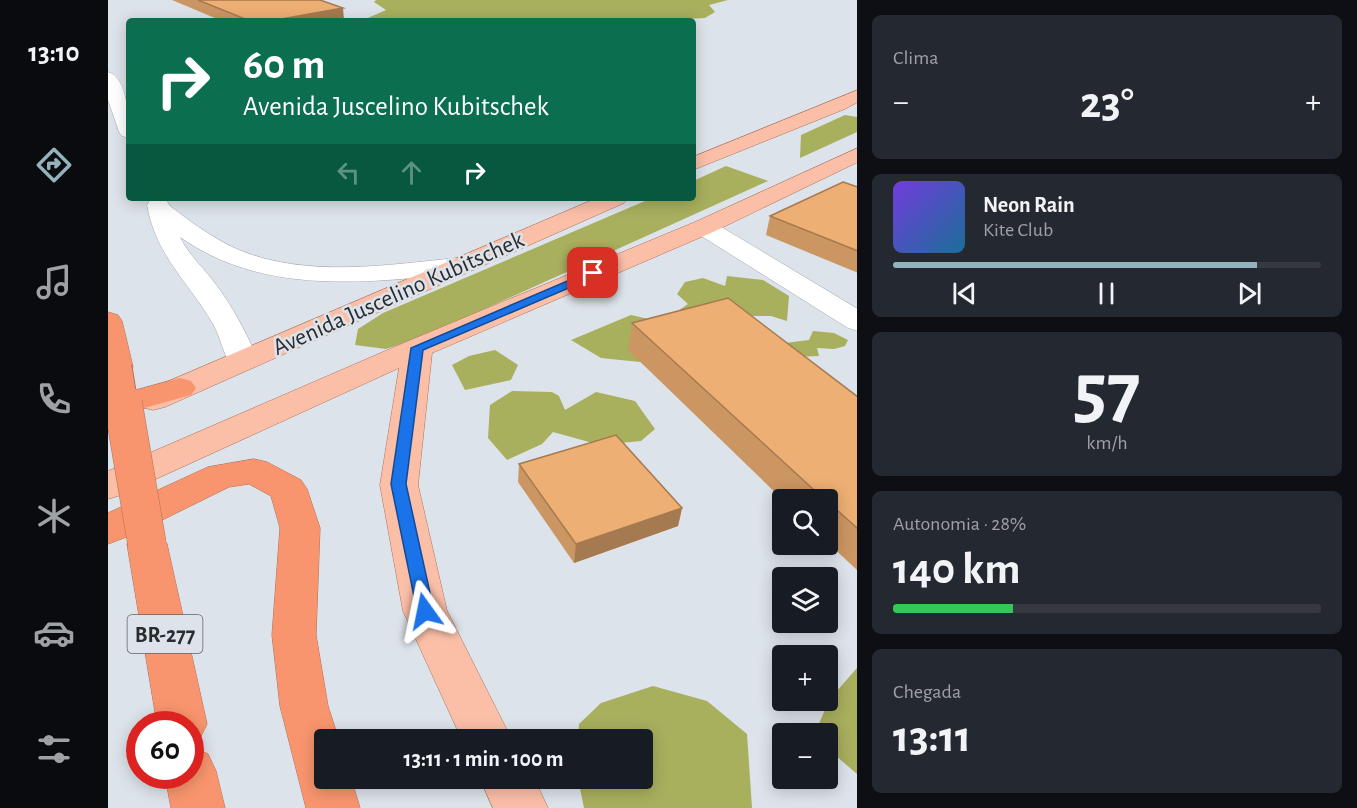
<!DOCTYPE html>
<html lang="pt">
<head>
<meta charset="utf-8">
<style>
	body { margin:0; font-family:"Alegreya Sans",sans-serif; background:#242831; color:#f1f3f6; height:100vh; display:flex; flex-direction:column; font-size:22px; white-space:nowrap }
	* { box-sizing:border-box; margin:0 }
	p { font-size:20px; color:#9ea1a6 }
	.icon { flex:none; width:33px; height:33px; fill:none; stroke:currentColor; stroke-width:2; stroke-linecap:round; stroke-linejoin:round }
	.map { position:relative; flex:1; overflow:hidden }
	.details { display:flex; flex-direction:column; gap:15px; padding:15px; background:#0d0f14; width:500px }
	.details>* { flex:none }
	.guide { position:absolute; left:18px; top:18px; width:570px; height:183px; border-radius:6px; box-shadow:0 3px 15px #0003; background:#0b6e4f; color:#fff; overflow:hidden }
	.buttons { position:absolute; left:664px; top:489px; display:grid; gap:12px }
	.buttons a { display:grid; place-items:center; width:66px; height:66px; border-radius:6px; background:#171b24; box-shadow:0 3px 15px #0003; font-size:30px }
	.speed { position:absolute; left:18px; top:711px; display:flex; gap:12px; font-size:30px; font-weight:700; text-align:center }
	.speed>* { display:grid; place-content:center; width:78px; height:78px; border-radius:50%; background:#171b24; box-shadow:0 3px 15px #0003; line-height:1 }
	.speed .limit { border:9px solid #d22; background:#fff; color:#111 }
	.pin { position:absolute; display:grid; place-items:center; width:51px; height:51px; color:#fff; margin:-26px; border-radius:12px; box-shadow:0 3px 9px #0006 }
	.me { position:absolute; width:66px; margin:-33px; rotate:348deg; stroke-linejoin:round; filter:drop-shadow(0 0 4px #0008) }
	.turn { display:flex; align-items:center; gap:21px; height:126px; padding:0 18px; font-size:27px }
	.turn .icon { width:78px; height:78px; stroke-width:2.5 }
	.turn b { display:block; font-size:42px; line-height:51px }
	.lanes { display:flex; align-items:center; height:57px; padding:0 18px; background:#0003; justify-content:center; gap:30px; direction:ltr }
	.lanes .off { opacity:.35 }
	.big { font-size:45px; font-weight:700; line-height:1.1 }
	.details .tile { flex:1; display:flex; flex-direction:column; justify-content:center; gap:9px; min-width:0; padding:0 21px; border-radius:9px; background:#242831 }
	.details .dial { align-items:center; gap:0 }
	.dial b { font-size:78px; line-height:1 }
	.song { display:flex; align-items:center; gap:18px }
	.cover { width:72px; height:72px; border-radius:9px; background:linear-gradient(135deg,hsl(260 70% 55%),hsl(200 70% 35%)) }
	.played { height:6px; border-radius:3px; background:linear-gradient(90deg,#92b3bc 85%,#363941 85%) }
	.keys { display:flex; justify-content:space-around; direction:ltr }
	.heat { display:flex; justify-content:space-between; align-items:center; font-size:33px; direction:ltr }
	.charge { height:9px; border-radius:4px; background:linear-gradient(90deg,#34c759 28%,#363941 0) }
	.trip { position:absolute; left:206px; top:729px; width:339px; height:60px; border-radius:6px; background:#171b24; box-shadow:0 3px 15px #0003; font-weight:700; line-height:60px; text-align:center }
	main { display:flex; flex:1; min-height:0 }
	.menu { display:flex; flex-direction:column; width:108px; justify-content:space-around; align-items:center; background:#090b0e; color:#9ea1a6 }
	.menu .icon { width:42px; height:42px }
	.menu .current { color:#92b3bc }
	.menu b { font-size:27px; color:#f1f3f6 }
	.map>svg:first-child { display:block }
	.forest { fill:#a8af5d }
	.lines { fill:none; stroke-linecap:round; stroke-linejoin:round }
	.minor-casing { stroke:#a0a6ad; stroke-width:1 }
	.major-casing { stroke:#b07058; stroke-width:1 }
	.highway-casing { stroke:#b07058; stroke-width:1 }
	.minor { fill:#fff; fill-rule:evenodd }
	.major { fill:#fbbfa8; fill-rule:evenodd }
	.highway { fill:#f8956e; fill-rule:evenodd }
	.highway-bridge-far1-casing { stroke:#b07058; stroke-width:31; stroke-linecap:butt }
	.highway-bridge-casing { stroke:#b07058; stroke-width:39; stroke-linecap:butt }
	.highway-bridge-far1 { stroke:#f8956e; stroke-width:29 }
	.highway-bridge { stroke:#f8956e; stroke-width:38 }
	.wall { fill:#cc9663 }
	.shaded-wall { fill:#a67a50 }
	.building { fill:#edaf73; stroke:#a67a50; stroke-width:1.5 }
	.route { fill:#1a73e8; stroke:#114b97; stroke-width:1.5 }
	.labels { text-anchor:middle; stroke-width:5; stroke-linejoin:round; paint-order:stroke }
	.shield { fill:#dde3ea; stroke:#606367; stroke-width:1.5 }
	.shield-label { font-size:22px; font-weight:bold; fill:#2a2c2f }
	.street-label { font-size:24px; fill:#2a2c2f; stroke:#dde3ea }
</style>
</head>
<body>
<main>
<nav class="menu">
<b>13:10</b>
<svg class="icon current" aria-label="directions" viewBox="0 0 24 24"><path d="M12 3l9 9-9 9-9-9zM9 14v-3h6M13 9l2 2-2 2"/></svg>
<svg class="icon" aria-label="music" viewBox="0 0 24 24"><path d="M9 18V5l10-2v13"/><circle cx="6" cy="18" r="3"/><circle cx="16" cy="16" r="3"/></svg>
<svg class="icon" aria-label="phone" viewBox="0 0 24 24"><path d="M5 4h4l2 5-3 2q2 4 5 5l2-3 5 2v4C11 20 4 13 5 4z"/></svg>
<svg class="icon" aria-label="climate" viewBox="0 0 24 24"><path d="M12 3v18M4 7l16 10M4 17L20 7"/></svg>
<svg class="icon" aria-label="car" viewBox="0 0 24 24"><path d="M5 17H2v-5l4-1 3-4h7l3 4 3 1v5h-3M9 17h6M6 11h13"/><circle cx="7" cy="17" r="2"/><circle cx="17" cy="17" r="2"/></svg>
<svg class="icon" aria-label="filters" viewBox="0 0 24 24"><path d="M4 7h16M4 17h16"/><circle cx="9" cy="7" r="2"/><circle cx="15" cy="17" r="2"/></svg>
</nav>
<div class="map">
<svg width="750" height="808" viewBox="0 0 750 808">
	<rect width="100%" height="100%" fill="#dde3ea"/>
	<g class="forest">
		<polygon points="268,0 620,0 601,5 607,12 597,18 533,21 253,21 278,10 266,2"/>
		<polygon points="737,115 749,117 749,132 692,158 693,135"/>
		<polygon points="618,166 660,181 317,336 278,349 247,345 250,329 275,313 544,198 585,198 585,181"/>
		<polygon points="619,276 655,280 681,296 679,321 663,316 632,316 608,306 581,308 560,327 557,347 532,362 493,358 463,340 523,315 554,322 580,304 569,294 577,282 595,278 617,286"/>
		<polygon points="705,331 726,333 740,340 737,346 726,349 709,348 711,356 687,357 677,343 701,340"/>
		<polygon points="387,350 410,365 403,380 357,390 344,365 361,356"/>
		<polygon points="404,391 444,392 451,396 457,410 488,392 527,401 547,429 533,441 492,445 445,432 434,444 399,460 380,438 382,405"/>
		<polygon points="749,668 749,774 720,749 720,734 707,733 721,700"/>
		<polygon points="545,686 599,701 639,734 644,808 476,808 470,779 534,778 534,740 470,739 471,724 493,703"/>
	</g>
	<g class="lines">
		<g class="minor-casing">
			<g id="minor">
				<path d="M0 72C20 77 21 121 21 138L14 136 11 132 0 100Z"/>
				<path d="M50 198 58 200 62 206C84 223 106 239 131 250 200 278 278 265 349 258L358 260 362 266 358 272 349 274C255 283 154 295 72 237 81 256 97 269 109 286 126 309 139 334 150 360L146 367 135 369 124 367C115 354 113 338 105 324 80 281 48 256 39 205L42 200Z"/>
				<polygon points="596,220 605,222 750,309 750,331 740,328 587,232 584,227 587,222"/>
			</g>
		</g>
		<g class="major-casing">
			<g id="major">
				<polygon points="750,90 750,102 737,109 585,170 585,157"/>
				<polygon points="750,148 750,162 605,232 324,353 310,485 339,611 404,740 354,740 295,611 272,485 291,368 13,495 0,499 0,471 298,342 587,222"/>
				<polygon points="489,198 519,198 516,203 57,407 45,410 33,407 29,400 33,393"/>
				<polygon points="372,778 426,778 440,808 385,808"/>
			</g>
		</g>
		<g class="highway-casing">
			<g id="highway">
				<polygon points="0,312 10,315 14,321 25,367 20,374 9,376 0,374"/>
				<polygon points="72,378 83,381 88,388 83,395 0,418 0,398"/>
				<polygon points="146,459 159,462 193,480 199,489 212,528 208,635 220,706 231,740 216,740 216,778 243,778 252,808 198,808 172,706 164,635 172,528 163,496 141,484 121,487 32,531 39,529 53,533 59,544 99,724 91,740 82,743 82,724 49,724 19,544 24,535 0,544 0,513 100,467"/>
				<polygon points="82,746 100,754 108,771 117,808 63,808 57,776 82,776"/>
			</g>
		</g>
		<use href="#minor" class="minor"/>
		<use href="#major" class="major"/>
		<use href="#highway" class="highway"/>
		<g class="highway-bridge-far1-casing">
			<polyline id="highway-bridge-far1" points="9,367 15,405"/>
		</g>
		<g class="highway-bridge-casing">
			<polyline id="highway-bridge" points="15,403 39,544"/>
		</g>
		<use href="#highway-bridge-far1" class="highway-bridge-far1"/>
		<use href="#highway-bridge" class="highway-bridge"/>
	</g>
	<g class="wall">
		<polygon points="64,0 212,0 236,20 229,21 114,21"/>
		<polygon points="750,187 750,273 658,235 662,216"/>
		<polygon points="524,323 750,397 750,571 720,543 720,500 675,500 520,350"/>
		<polygon points="411,464 574,508 570,526 466,563 410,482"/>
	</g>
	<g class="shaded-wall">
		<polygon points="235,8 236,20 229,21 162,21"/>
		<polygon points="574,508 570,526 466,563 468,544"/>
	</g>
	<g class="building">
		<polygon points="90,0 212,0 235,8 162,21 142,21"/>
		<polygon points="735,182 750,187 750,251 662,216"/>
		<polygon points="620,298 750,397 750,529 720,502 720,500 717,500 524,323"/>
		<polygon points="508,435 574,508 468,544 411,464"/>
	</g>
	<polygon class="route" points="485,270 491,273 489,276 315,350 298,484 326,611 323,616 317,618 310,616 283,484 303,348"/>
	<g class="labels">
		<rect class="shield" x="19.5" y="615" width="75" height="38" rx="4.5"/>
		<g class="shield-label">
			<text x="57" y="642">BR-277</text>
		</g>
		<g class="street-label">
			<text transform="translate(290 293) rotate(-24)" y="8">Avenida Juscelino Kubitschek</text>
		</g>
	</g>
</svg>
<div class="buttons">
<a><svg class="icon" aria-label="search" viewBox="0 0 24 24"><circle cx="10" cy="10" r="6"/><path d="M15 15l6 6"/></svg></a>
<a><svg class="icon" aria-label="layers" viewBox="0 0 24 24"><path d="M12 4l9 5-9 5-9-5zM3 14l9 5 9-5"/></svg></a>
<a>+</a>
<a>−</a>
</div>
<div class="speed"><div class="limit">60</div></div>
<div class="pin" style="left:485px;top:273px;background:#d93025"><svg class="icon" aria-label="arrive" viewBox="0 0 24 24"><path d="M6 21V4h12l-3 4 3 4H6"/></svg></div>
<svg class="me" style="left:317px;top:611px" viewBox="-20 -20 40 40"><path d="M0-17L14 15 0 8-14 15z" fill="#1a73e8" stroke="#fff" stroke-width="4"/></svg>
<div class="trip">13:11 · 1 min · 100 m</div>
<div class="guide">
<div class="turn"><svg class="icon" aria-label="right" viewBox="0 0 24 24"><path d="M7 20v-9h11M14 6l5 5-5 5"/></svg><div><b>60 m</b>Avenida Juscelino Kubitschek</div></div>
<div class="lanes"><svg class="icon off" aria-label="left" viewBox="0 0 24 24"><path d="M17 20v-9H6M10 6l-5 5 5 5"/></svg><svg class="icon off" aria-label="ahead" viewBox="0 0 24 24"><path d="M12 20V5M6 11l6-6 6 6"/></svg><svg class="icon" aria-label="right" viewBox="0 0 24 24"><path d="M7 20v-9h11M14 6l5 5-5 5"/></svg></div>
</div>
</div>
<section class="details">
<div class="tile"><p>Clima</p>
<div class="heat"><a>−</a><b class="big">23°</b><a>+</a></div>
</div>
<div class="tile">
<div class="song"><i class="cover"></i><div><b>Neon Rain</b><p>Kite Club</p></div></div>
<div class="played"></div>
<div class="keys"><svg class="icon" aria-label="previous" viewBox="0 0 24 24"><path d="M18 5L8 12l10 7zM5 5v14"/></svg><svg class="icon" aria-label="pause" viewBox="0 0 24 24"><path d="M8 5v14M16 5v14"/></svg><svg class="icon" aria-label="next" viewBox="0 0 24 24"><path d="M6 5l10 7-10 7zM19 5v14"/></svg></div>
</div>
<div class="tile dial"><b>57</b><p>km/h</p></div>
<div class="tile"><p>Autonomia · 28%</p><b class="big">140 km</b><div class="charge"></div></div>
<div class="tile"><p>Chegada</p><b class="big">13:11</b></div>
</section>
</main>
</body>
</html>
